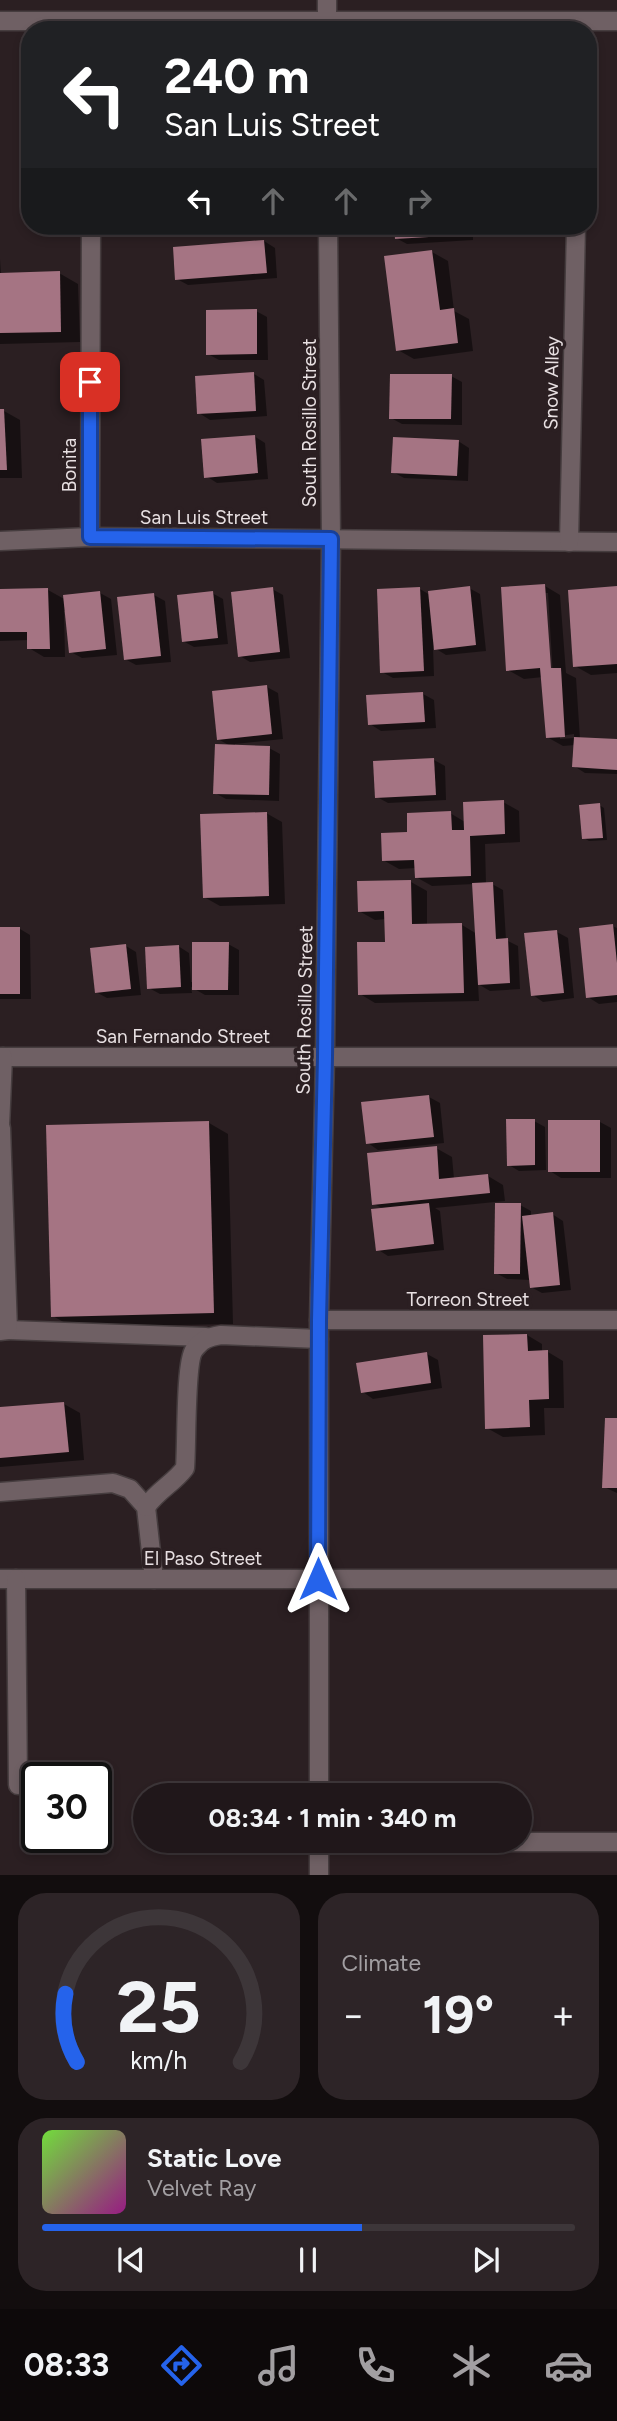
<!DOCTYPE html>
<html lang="en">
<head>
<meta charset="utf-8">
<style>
	body { margin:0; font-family:Figtree,sans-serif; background:#2d2427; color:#f1f3f6; height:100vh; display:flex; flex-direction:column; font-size:26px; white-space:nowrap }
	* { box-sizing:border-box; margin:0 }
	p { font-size:23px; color:#a29fa2 }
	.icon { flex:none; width:38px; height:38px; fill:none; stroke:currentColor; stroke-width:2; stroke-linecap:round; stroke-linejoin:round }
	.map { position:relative; height:1875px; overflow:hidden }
	.side { display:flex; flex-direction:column; gap:18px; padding:18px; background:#120d0e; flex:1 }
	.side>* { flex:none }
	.hud { position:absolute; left:21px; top:21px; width:576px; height:214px; border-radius:28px; box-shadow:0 4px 10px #0003,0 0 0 2px #3d3639; background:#202124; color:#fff; overflow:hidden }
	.speed { position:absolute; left:21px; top:1762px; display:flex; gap:14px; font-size:35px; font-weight:700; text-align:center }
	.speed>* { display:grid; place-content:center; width:91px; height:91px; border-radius:50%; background:#20171a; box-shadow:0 4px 10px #0003,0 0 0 2px #3d3639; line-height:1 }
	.speed .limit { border:4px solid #111; border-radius:10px; background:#fff; color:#111 }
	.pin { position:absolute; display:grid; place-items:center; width:60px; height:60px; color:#fff; margin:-30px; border-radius:14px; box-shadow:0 4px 10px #0006 }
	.me { position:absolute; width:77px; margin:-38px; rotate:0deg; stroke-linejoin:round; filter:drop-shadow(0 0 5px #0008) }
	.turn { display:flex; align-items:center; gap:24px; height:147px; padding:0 28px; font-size:32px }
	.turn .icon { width:91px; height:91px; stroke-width:2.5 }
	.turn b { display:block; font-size:49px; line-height:60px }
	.lanes { display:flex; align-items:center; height:66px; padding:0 28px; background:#0003; justify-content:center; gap:35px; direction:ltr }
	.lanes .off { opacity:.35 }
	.big { font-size:52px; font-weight:700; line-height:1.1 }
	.side .card { flex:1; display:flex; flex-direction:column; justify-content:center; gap:10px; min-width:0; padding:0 24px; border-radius:28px; background:#2d2427 }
	.side .dial { align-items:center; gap:0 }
	.dial svg { height:182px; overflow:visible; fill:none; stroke:#3d3639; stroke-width:7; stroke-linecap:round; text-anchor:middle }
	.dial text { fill:#f1f3f6; stroke:none }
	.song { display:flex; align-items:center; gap:21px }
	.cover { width:84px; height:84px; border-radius:10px; background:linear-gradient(135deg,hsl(100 70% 55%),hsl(310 70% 35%)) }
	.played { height:7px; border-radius:4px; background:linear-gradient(90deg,#2563eb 60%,#3d3639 60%) }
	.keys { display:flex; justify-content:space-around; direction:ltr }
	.heat { display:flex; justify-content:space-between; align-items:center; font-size:38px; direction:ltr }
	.side .tiles { flex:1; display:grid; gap:18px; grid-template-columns:1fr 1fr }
	.card:last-child { grid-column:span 2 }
	.trip { position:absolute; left:133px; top:1783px; width:399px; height:70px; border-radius:35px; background:#20171a; box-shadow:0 4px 10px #0003,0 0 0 2px #3d3639; font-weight:700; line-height:70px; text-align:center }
	.dock { display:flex; height:112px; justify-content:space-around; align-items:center; background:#0d090a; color:#a29fa2 }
	.dock .icon { width:49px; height:49px }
	.dock .selected { color:#2563eb }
	.dock b { font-size:32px; color:#f1f3f6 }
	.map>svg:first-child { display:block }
	.shadow { fill:#0007; fill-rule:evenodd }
	.building { fill:#a57483 }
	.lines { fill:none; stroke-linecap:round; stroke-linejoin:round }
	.minor-casing { stroke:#463d3f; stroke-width:21 }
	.minor { stroke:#6f6064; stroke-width:18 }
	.route-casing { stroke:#184099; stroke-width:18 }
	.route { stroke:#2563eb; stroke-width:12 }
	.labels { text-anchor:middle; stroke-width:7; stroke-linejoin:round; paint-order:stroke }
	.street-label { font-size:19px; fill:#e8e0e2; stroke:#2b1f22 }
</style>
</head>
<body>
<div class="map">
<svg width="617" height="1875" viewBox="0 0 617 1875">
	<rect width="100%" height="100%" fill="#2b1f22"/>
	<g class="shadow">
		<polygon points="396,226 473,226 473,240 407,244 396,238"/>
		<polygon points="264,241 275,248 277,278 188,285 177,279"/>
		<polygon points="432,252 448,261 454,311 469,319 473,351 414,359 398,350"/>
		<polygon points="0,259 1,275 59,273 78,284 80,342 0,344"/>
		<polygon points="256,311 267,317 268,360 219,360 208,354"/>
		<polygon points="254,374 264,380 267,416 210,420 199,413"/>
		<polygon points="451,376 462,382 462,425 402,424 391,418"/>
		<polygon points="0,411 4,411 20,420 22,478 0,478"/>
		<polygon points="254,436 265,443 268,479 217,483 206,476"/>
		<polygon points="458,441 469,448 468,481 404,478 393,472"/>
		<path d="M545 586 560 595 566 673 576 678 580 739 617 741V774L585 773 574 766 575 745 563 746 547 737 543 677 524 679 508 670ZM544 593H548L553 677H550ZM574 734V738L560 739V736Z"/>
		<polygon points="469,588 480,594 486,651 446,655 433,647 434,676 393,678 382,672 420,589 430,595"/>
		<polygon points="617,588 617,673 591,675 575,666"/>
		<polygon points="272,589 283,595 290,658 250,662 240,656"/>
		<polygon points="48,590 66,600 100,593 111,599 117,655 82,658 71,652 67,611 64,611 65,657 44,657 29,648 29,640 0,641 0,591"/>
		<polygon points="212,593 223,599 228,644 194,647 183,641"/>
		<polygon points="154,595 165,601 171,662 136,665 125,659"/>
		<polygon points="267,687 278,693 283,739 235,744 235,747 269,748 280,754 279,801 226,799 215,793 232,747 218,739"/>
		<polygon points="423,694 434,700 436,728 381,731 370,724"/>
		<polygon points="434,760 445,766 446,800 388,803 377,797"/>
		<polygon points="503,802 519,811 520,842 485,844 486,884 492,884 503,890 506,940 518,946 520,989 490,991 478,984 479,1001 375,1003 360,994 386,943 386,919 375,920 359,911 359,883 411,882 427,891 427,926 462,925 477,934 474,884 432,886 416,877 416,868 399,869 383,860 409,834 450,813 465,822"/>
		<polygon points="599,805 604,808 607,840 589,841 584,838"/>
		<polygon points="266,813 282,822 285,904 220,906 204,897"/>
		<polygon points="612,926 617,928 617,1002 599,1004 588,997"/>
		<polygon points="0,928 20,929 30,935 31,999 0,999"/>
		<polygon points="557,932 568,938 574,998 543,1002 533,995"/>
		<polygon points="228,944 239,950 239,995 205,995 191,987 192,993 160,994 149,988 178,946 189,953 191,982 194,982"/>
		<polygon points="126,946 136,952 141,995 107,998 96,992"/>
		<polygon points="429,1097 440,1103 444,1143 378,1150 368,1143"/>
		<polygon points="534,1121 545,1127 546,1170 519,1171 509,1165"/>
		<polygon points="600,1122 611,1128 611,1178 561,1178 550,1171"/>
		<polygon points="209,1123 228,1134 233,1324 72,1327 53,1316"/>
		<polygon points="436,1148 452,1157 454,1179 488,1176 503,1185 505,1201 435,1208 440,1211 444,1250 388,1256 377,1249 384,1209 374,1204"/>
		<polygon points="520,1205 531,1211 531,1216 552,1214 563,1221 571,1290 542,1293 531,1287 530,1280 507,1279 496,1273"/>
		<polygon points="527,1335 542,1344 542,1352 548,1352 563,1361 564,1408 544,1408 545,1435 503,1437 487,1428"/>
		<polygon points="427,1354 438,1360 442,1388 373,1399 363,1392"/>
		<polygon points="64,1404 80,1413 84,1460 0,1467 0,1409"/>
		<polygon points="617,1420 617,1493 604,1487"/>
	</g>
	<g class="building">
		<polygon points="394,226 463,226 463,235 395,239"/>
		<polygon points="264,240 267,273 175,280 173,247"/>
		<polygon points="432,250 440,310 454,308 458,343 396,351 384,256"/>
		<polygon points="60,271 61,332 0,333 0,273"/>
		<polygon points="257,309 257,354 206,355 206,310"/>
		<polygon points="254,372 256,411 197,414 195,376"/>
		<polygon points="390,374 452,374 451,419 389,419"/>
		<polygon points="0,409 4,409 7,470 0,470"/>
		<polygon points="255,435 258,473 204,478 201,439"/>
		<polygon points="393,437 459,440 457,476 391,473"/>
		<polygon points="545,584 551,668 561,668 565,737 546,738 540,668 506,671 501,587"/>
		<polygon points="470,586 476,645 434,650 428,591"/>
		<polygon points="617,586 617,664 573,667 568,590"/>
		<polygon points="273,587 280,652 238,657 231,592"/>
		<polygon points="420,587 424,671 380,673 377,589"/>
		<polygon points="48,588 50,649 27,649 27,632 0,632 0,589"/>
		<polygon points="100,591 106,649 69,653 63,595"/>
		<polygon points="213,591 218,638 182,642 177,595"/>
		<polygon points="154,593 161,656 124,660 117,597"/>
		<polygon points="267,685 272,734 217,740 212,691"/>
		<polygon points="423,692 425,722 368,725 366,695"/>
		<polygon points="574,737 617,739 617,770 572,767"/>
		<polygon points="215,744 270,746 269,795 213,794"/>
		<polygon points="434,758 436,795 375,798 373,761"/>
		<polygon points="504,800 505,834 470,836 471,876 415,878 414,860 382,861 381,833 407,832 407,813 451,811 452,830 464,830 463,802"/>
		<polygon points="600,803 603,838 582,839 579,805"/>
		<polygon points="267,812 269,896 203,898 200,814"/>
		<polygon points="411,880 412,924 462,923 464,993 358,995 357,942 385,942 384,911 358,912 357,881"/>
		<polygon points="493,882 496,939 508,938 510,983 478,985 472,883"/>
		<polygon points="613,924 617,963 617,995 586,998 579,928"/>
		<rect x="0" y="927" width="20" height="67"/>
		<polygon points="557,930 564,993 531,996 524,933"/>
		<polygon points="192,942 229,942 228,990 192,990"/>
		<polygon points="126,944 131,989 95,993 90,948"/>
		<polygon points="179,945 181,987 147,989 145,947"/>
		<polygon points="429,1095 434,1137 366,1144 361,1102"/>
		<polygon points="506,1119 535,1119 535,1165 507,1166"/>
		<rect x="548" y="1120" width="52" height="52"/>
		<polygon points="209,1121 214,1313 51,1317 46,1125"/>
		<polygon points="437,1146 439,1179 488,1174 490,1193 372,1205 367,1153"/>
		<polygon points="429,1203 434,1244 376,1251 371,1209"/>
		<polygon points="495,1203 521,1203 520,1274 494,1274"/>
		<polygon points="553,1212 560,1285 530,1288 522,1216"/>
		<polygon points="527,1334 528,1351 548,1350 549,1399 529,1400 530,1427 485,1429 483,1335"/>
		<polygon points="427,1352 431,1383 361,1393 356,1363"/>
		<polygon points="64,1402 69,1452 0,1458 0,1407"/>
		<polygon points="605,1418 617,1418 617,1488 602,1488"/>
	</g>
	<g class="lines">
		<g class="minor-casing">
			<g id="minor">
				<polyline points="0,21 617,21"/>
				<polyline points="327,30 327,0"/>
				<polyline points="90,537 91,226"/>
				<polyline points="0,541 90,537 617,542"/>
				<polyline points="569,542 576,226"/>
				<polyline points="0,1057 617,1057"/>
				<polyline points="0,1127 3,1057"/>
				<polyline points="319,1320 617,1320"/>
				<polyline points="8,1330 206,1337"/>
				<polyline points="0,1331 8,1330 1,1128"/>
				<polyline points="0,1492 113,1483 130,1489 146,1507 154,1579"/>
				<path d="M146 1507C159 1489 173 1484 185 1468 187 1446 185 1363 194 1350 202 1339 209 1337 221 1335L319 1339"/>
				<polyline points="0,1579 617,1579"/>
				<polyline points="16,1579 18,1785"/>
				<polyline points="319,1796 319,1320 325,1057 331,539 328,226"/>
				<polyline points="319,1842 617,1842"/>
				<polyline points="319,1875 319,1841"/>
			</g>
		</g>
		<use href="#minor" class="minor"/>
	</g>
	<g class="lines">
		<g class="route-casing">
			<polyline id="route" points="90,382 90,537 331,539 325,1057 319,1320 318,1579"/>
		</g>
		<use href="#route" class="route"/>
	</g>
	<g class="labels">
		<g class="street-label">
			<text transform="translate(551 383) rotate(-89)" y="7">Snow Alley</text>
			<text transform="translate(309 423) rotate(-90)" y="7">South Rosillo Street</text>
			<text transform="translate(69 465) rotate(-90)" y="7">Bonita</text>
			<text x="204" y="524">San Luis Street</text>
			<text transform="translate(304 1010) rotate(-89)" y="7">South Rosillo Street</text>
			<text x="183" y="1043">San Fernando Street</text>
			<text x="468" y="1306">Torreon Street</text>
			<text x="203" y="1565">El Paso Street</text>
		</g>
	</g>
</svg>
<div class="speed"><div class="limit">30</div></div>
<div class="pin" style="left:90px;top:382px;background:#d93025"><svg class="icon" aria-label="arrive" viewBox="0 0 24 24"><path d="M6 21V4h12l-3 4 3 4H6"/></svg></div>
<svg class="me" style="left:318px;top:1579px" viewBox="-20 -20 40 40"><path d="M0-17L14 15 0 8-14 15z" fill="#2563eb" stroke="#fff" stroke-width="4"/></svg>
<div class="trip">08:34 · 1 min · 340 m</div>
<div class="hud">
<div class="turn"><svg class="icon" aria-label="left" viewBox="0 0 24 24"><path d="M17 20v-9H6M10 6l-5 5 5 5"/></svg><div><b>240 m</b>San Luis Street</div></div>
<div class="lanes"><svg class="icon" aria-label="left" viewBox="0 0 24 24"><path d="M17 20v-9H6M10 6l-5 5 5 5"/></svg><svg class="icon off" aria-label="ahead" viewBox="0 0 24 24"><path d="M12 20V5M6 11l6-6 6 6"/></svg><svg class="icon off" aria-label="ahead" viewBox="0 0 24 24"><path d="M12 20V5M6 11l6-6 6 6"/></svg><svg class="icon off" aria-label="right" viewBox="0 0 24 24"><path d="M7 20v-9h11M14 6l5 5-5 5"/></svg></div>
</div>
</div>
<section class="side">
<div class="tiles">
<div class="card dial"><svg viewBox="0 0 100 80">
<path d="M14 69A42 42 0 1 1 86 69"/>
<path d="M14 69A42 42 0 0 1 9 39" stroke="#2563eb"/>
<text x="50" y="56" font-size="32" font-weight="700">25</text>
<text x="50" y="72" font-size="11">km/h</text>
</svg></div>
<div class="card"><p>Climate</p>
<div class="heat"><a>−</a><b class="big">19°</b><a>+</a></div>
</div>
<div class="card">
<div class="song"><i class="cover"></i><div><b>Static Love</b><p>Velvet Ray</p></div></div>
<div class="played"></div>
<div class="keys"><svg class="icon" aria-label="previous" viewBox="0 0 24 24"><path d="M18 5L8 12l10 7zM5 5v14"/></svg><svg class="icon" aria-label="pause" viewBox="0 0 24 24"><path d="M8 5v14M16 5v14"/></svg><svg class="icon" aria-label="next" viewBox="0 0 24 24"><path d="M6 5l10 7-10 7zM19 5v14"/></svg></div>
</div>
</div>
</section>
<nav class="dock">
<b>08:33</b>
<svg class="icon selected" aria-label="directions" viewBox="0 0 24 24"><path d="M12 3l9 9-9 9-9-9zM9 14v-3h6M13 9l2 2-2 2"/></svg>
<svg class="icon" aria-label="music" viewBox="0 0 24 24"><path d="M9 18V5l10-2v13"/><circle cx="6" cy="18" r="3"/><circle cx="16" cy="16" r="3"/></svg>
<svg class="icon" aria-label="phone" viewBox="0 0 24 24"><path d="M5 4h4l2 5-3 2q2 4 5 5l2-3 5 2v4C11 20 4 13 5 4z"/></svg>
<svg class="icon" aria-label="climate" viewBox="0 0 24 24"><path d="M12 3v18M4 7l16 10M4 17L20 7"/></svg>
<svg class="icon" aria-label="car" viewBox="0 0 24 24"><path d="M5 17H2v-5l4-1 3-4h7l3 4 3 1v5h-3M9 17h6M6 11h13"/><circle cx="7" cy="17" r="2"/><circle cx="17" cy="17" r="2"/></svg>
</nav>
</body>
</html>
